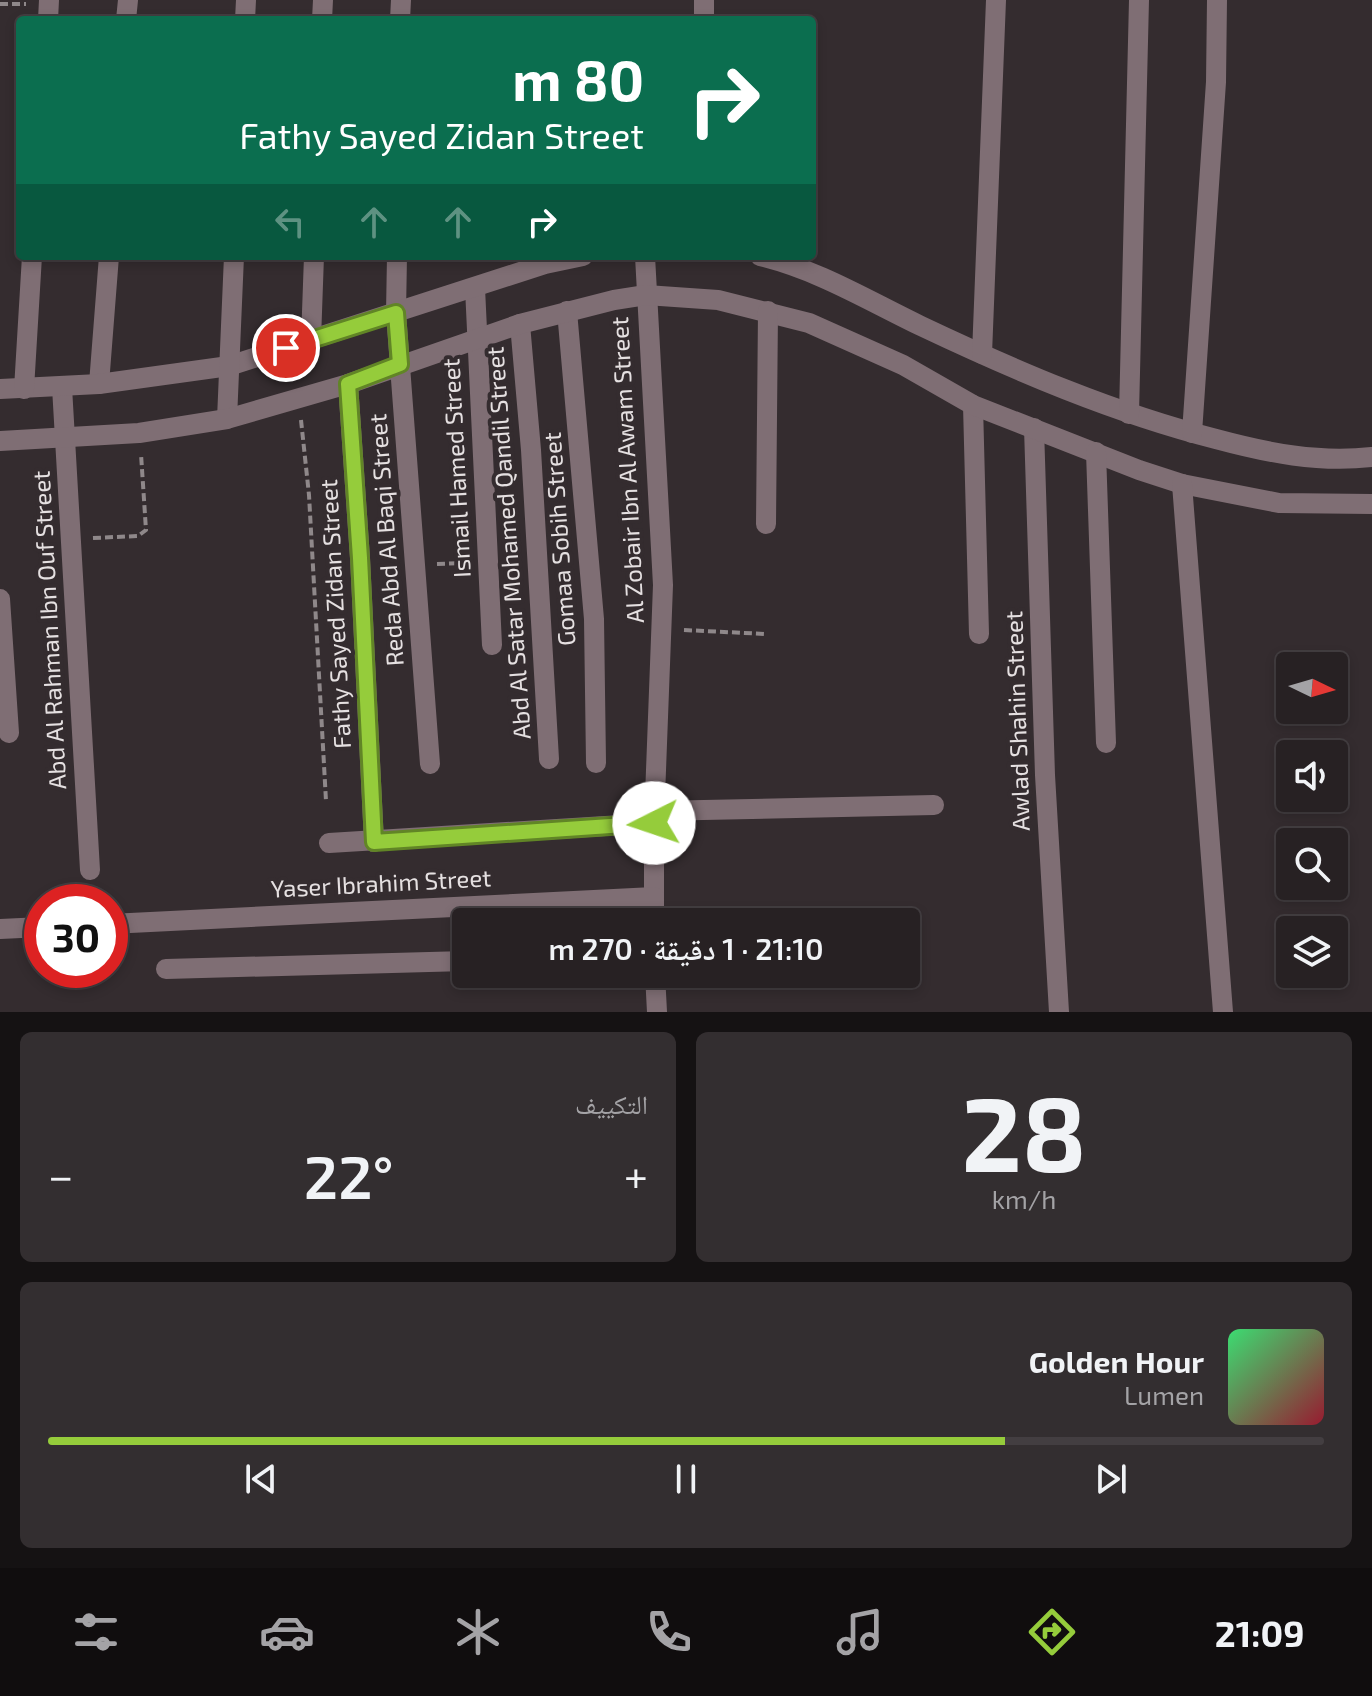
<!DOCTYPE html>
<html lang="ar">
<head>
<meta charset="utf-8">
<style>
	body { margin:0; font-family:"Exo 2","Noto Naskh Arabic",sans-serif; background:#332e30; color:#f1f3f6; direction:rtl; height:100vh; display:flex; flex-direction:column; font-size:30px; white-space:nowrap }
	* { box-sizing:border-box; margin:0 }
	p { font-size:26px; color:#a4a3a6 }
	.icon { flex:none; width:44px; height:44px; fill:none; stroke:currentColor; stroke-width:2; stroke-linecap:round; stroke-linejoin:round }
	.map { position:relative; height:1012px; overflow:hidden; direction:ltr }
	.details { display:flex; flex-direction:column; gap:20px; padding:20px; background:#151213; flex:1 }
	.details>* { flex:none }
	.guide { position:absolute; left:16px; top:16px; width:800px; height:244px; border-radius:8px; box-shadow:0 4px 12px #0003,0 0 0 2px #433e41; direction:rtl; background:#0b6e4f; color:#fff; overflow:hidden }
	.needle { width:52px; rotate:95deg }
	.controls { position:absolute; left:1276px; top:652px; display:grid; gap:16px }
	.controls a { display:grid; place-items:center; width:72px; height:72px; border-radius:8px; background:#272123; box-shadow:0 4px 12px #0003,0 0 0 2px #433e41; font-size:40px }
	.speed { position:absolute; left:24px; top:884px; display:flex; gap:16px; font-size:40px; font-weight:700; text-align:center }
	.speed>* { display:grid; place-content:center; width:104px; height:104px; border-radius:50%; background:#272123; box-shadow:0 4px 12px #0003,0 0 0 2px #433e41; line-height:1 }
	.speed .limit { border:12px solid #d22; background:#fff; color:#111 }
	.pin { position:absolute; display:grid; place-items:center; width:68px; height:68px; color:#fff; margin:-34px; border:4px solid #fff; border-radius:50%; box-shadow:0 2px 8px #0007 }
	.me { position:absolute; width:88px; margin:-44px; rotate:266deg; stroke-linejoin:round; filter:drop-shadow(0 0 6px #0008) }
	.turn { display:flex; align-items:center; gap:28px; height:168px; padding:0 40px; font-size:36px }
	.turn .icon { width:104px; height:104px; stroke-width:2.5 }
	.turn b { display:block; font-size:56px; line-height:68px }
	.lanes { display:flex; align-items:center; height:76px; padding:0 40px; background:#0003; justify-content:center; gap:40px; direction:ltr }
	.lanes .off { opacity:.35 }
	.big { font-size:60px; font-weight:600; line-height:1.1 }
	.details .widget { flex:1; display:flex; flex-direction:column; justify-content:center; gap:12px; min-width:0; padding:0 28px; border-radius:12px; background:#332e30 }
	.details .dial { align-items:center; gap:0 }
	.dial b { font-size:104px; line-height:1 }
	.song { display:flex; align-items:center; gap:24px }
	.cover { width:96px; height:96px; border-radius:12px; background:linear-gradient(135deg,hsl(140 70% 55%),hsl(350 70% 35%)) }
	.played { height:8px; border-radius:4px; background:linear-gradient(90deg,#95cc3b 75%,#433e41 75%) }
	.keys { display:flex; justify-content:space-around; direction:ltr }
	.heat { display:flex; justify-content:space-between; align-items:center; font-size:44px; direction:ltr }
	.details .tiles { flex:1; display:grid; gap:20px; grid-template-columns:1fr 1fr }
	.widget:last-child { grid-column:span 2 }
	.trip { position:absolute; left:452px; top:908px; width:468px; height:80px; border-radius:8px; background:#272123; box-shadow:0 4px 12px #0003,0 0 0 2px #433e41; font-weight:600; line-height:80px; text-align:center; direction:rtl }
	.tab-bar { display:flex; height:128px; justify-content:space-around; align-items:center; background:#100d0e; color:#a4a3a6 }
	.tab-bar .icon { width:56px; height:56px }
	.tab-bar .active { color:#95cc3b }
	.tab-bar b { font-size:36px; color:#f1f3f6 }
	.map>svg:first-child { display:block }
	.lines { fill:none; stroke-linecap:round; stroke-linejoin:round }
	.path { stroke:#8f888a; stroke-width:4; stroke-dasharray:8 4; stroke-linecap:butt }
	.minor { stroke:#7f6e74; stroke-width:20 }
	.route-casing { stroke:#618526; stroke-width:20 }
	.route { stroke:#95cc3b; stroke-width:14 }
	.labels { text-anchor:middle; stroke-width:8; stroke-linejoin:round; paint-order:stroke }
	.street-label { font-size:24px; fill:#e5e0e1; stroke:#342c2f }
</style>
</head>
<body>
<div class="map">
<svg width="1372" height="1012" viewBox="0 0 1372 1012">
	<rect width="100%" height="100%" fill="#342c2f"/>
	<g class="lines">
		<g class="path">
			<polyline points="0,4 26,4"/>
			<polyline points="301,420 309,495 326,801"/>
			<polyline points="93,538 138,536 146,530 141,454"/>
			<polyline points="437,564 468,563"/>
			<polyline points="684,630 766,634"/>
		</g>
		<g class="minor">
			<polyline points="48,20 49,0"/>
			<polyline points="126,20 128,0"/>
			<polyline points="245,20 246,0"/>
			<polyline points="322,20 323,0"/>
			<polyline points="400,20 401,0"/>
			<polyline points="704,20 704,0"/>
			<polyline points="397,256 396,313 430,764"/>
			<polyline points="645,256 663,585 654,823 654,922"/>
			<path d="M760 256C818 270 867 300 921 326 1016 371 1114 413 1216 439 1268 453 1318 463 1372 457"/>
			<polyline points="475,288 492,645"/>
			<polyline points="567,311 594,619 596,763"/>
			<polyline points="520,324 531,450 549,759"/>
			<polyline points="311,340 314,256"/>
			<polyline points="982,354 996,0"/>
			<polyline points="99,384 109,256"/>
			<polyline points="348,384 360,558 374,842"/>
			<polyline points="62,387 90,870"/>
			<polyline points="0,389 99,384 229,366 545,264 583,256"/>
			<polyline points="24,389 32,256"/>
			<polyline points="973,405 979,634"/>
			<polyline points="1129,414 1139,0"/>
			<polyline points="227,419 234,256"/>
			<polyline points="1034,428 1045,775 1059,1012"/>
			<polyline points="1192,433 1216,82 1217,0"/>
			<polyline points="0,441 139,433 227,419 348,384 520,324 614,300 646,295 718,300 809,323 903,365 973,405 1139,470 1182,484 1279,503 1372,504"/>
			<polyline points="1096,452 1106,743"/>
			<polyline points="1182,484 1223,1012"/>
			<polyline points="766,524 768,311"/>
			<polyline points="0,599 9,733"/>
			<polyline points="655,811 934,805"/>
			<polyline points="329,843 654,823"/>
			<polyline points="110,924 654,897"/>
			<polyline points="0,929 42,927"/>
			<polyline points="166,969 466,961"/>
			<polyline points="655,974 657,1012"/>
		</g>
	</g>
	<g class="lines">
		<g class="route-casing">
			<polyline id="route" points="286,348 396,313 400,364 348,384 360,558 374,842 654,823"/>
		</g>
		<use href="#route" class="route"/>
	</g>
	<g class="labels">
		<g class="street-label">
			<text transform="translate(457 468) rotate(-93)" y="8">Ismail Hamed Street</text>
			<text transform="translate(628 470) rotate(-93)" y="8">Al Zobair Ibn Al Awam Street</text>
			<text transform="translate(560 539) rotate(-94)" y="8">Gomaa Sobih Street</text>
			<text transform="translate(387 540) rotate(-94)" y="8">Reda Abd Al Baqi Street</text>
			<text transform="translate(509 543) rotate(-94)" y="8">Abd Al Satar Mohamed Qandil Street</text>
			<text transform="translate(336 614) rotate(-93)" y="8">Fathy Sayed Zidan Street</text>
			<text transform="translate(50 630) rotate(-93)" y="8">Abd Al Rahman Ibn Ouf Street</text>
			<text transform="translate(1018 721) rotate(-92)" y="8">Awlad Shahin Street</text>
			<text transform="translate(381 884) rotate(-3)" y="8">Yaser Ibrahim Street</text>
		</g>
	</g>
</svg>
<div class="controls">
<a><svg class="needle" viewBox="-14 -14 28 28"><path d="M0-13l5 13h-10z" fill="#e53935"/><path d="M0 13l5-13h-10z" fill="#a4a3a6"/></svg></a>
<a><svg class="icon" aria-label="sound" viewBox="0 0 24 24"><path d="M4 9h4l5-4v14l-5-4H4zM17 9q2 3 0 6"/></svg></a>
<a><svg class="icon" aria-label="search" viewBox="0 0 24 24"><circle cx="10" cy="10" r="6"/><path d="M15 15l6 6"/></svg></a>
<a><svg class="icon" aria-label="layers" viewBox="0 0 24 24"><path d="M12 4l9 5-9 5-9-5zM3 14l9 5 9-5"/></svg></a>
</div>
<div class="speed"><div class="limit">30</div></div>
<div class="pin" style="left:286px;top:348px;background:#d93025"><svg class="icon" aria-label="arrive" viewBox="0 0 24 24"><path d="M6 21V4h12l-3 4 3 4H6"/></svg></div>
<svg class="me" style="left:654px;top:823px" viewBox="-20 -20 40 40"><circle r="19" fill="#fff"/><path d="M0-13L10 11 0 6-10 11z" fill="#95cc3b"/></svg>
<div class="trip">21:10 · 1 دقيقة · 270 m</div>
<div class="guide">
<div class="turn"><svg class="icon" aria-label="right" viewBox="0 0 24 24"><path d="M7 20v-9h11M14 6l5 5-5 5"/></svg><div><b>80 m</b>Fathy Sayed Zidan Street</div></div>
<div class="lanes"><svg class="icon off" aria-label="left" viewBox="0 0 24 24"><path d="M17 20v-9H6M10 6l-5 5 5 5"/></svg><svg class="icon off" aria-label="ahead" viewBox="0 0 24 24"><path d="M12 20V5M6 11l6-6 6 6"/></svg><svg class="icon off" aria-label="ahead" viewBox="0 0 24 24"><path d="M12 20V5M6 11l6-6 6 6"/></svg><svg class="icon" aria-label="right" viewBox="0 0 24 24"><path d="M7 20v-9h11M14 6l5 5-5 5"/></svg></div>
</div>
</div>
<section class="details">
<div class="tiles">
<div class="widget dial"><b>28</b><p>km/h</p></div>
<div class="widget"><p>التكييف</p>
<div class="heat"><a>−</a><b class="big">22°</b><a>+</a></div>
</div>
<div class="widget">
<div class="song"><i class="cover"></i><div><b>Golden Hour</b><p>Lumen</p></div></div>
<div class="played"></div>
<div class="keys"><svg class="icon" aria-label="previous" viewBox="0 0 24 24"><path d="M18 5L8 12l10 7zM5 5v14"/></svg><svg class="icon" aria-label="pause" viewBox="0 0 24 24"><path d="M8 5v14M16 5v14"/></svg><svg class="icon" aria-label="next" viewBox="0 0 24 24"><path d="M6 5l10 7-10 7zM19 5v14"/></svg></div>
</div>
</div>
</section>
<nav class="tab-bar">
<b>21:09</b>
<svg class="icon active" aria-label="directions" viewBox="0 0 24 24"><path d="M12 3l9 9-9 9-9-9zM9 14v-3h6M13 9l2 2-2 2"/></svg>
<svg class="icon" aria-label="music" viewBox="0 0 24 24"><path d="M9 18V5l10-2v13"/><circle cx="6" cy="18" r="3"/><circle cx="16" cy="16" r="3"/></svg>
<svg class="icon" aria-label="phone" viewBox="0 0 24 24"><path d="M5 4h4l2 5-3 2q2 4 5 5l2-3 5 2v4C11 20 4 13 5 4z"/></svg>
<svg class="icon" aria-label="climate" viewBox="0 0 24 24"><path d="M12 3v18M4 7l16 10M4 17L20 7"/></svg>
<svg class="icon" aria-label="car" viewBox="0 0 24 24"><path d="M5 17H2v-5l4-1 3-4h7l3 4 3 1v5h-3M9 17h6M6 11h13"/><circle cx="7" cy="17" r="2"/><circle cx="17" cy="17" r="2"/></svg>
<svg class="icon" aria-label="filters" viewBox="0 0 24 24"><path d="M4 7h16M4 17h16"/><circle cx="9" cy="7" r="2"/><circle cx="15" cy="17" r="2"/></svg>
</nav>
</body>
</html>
